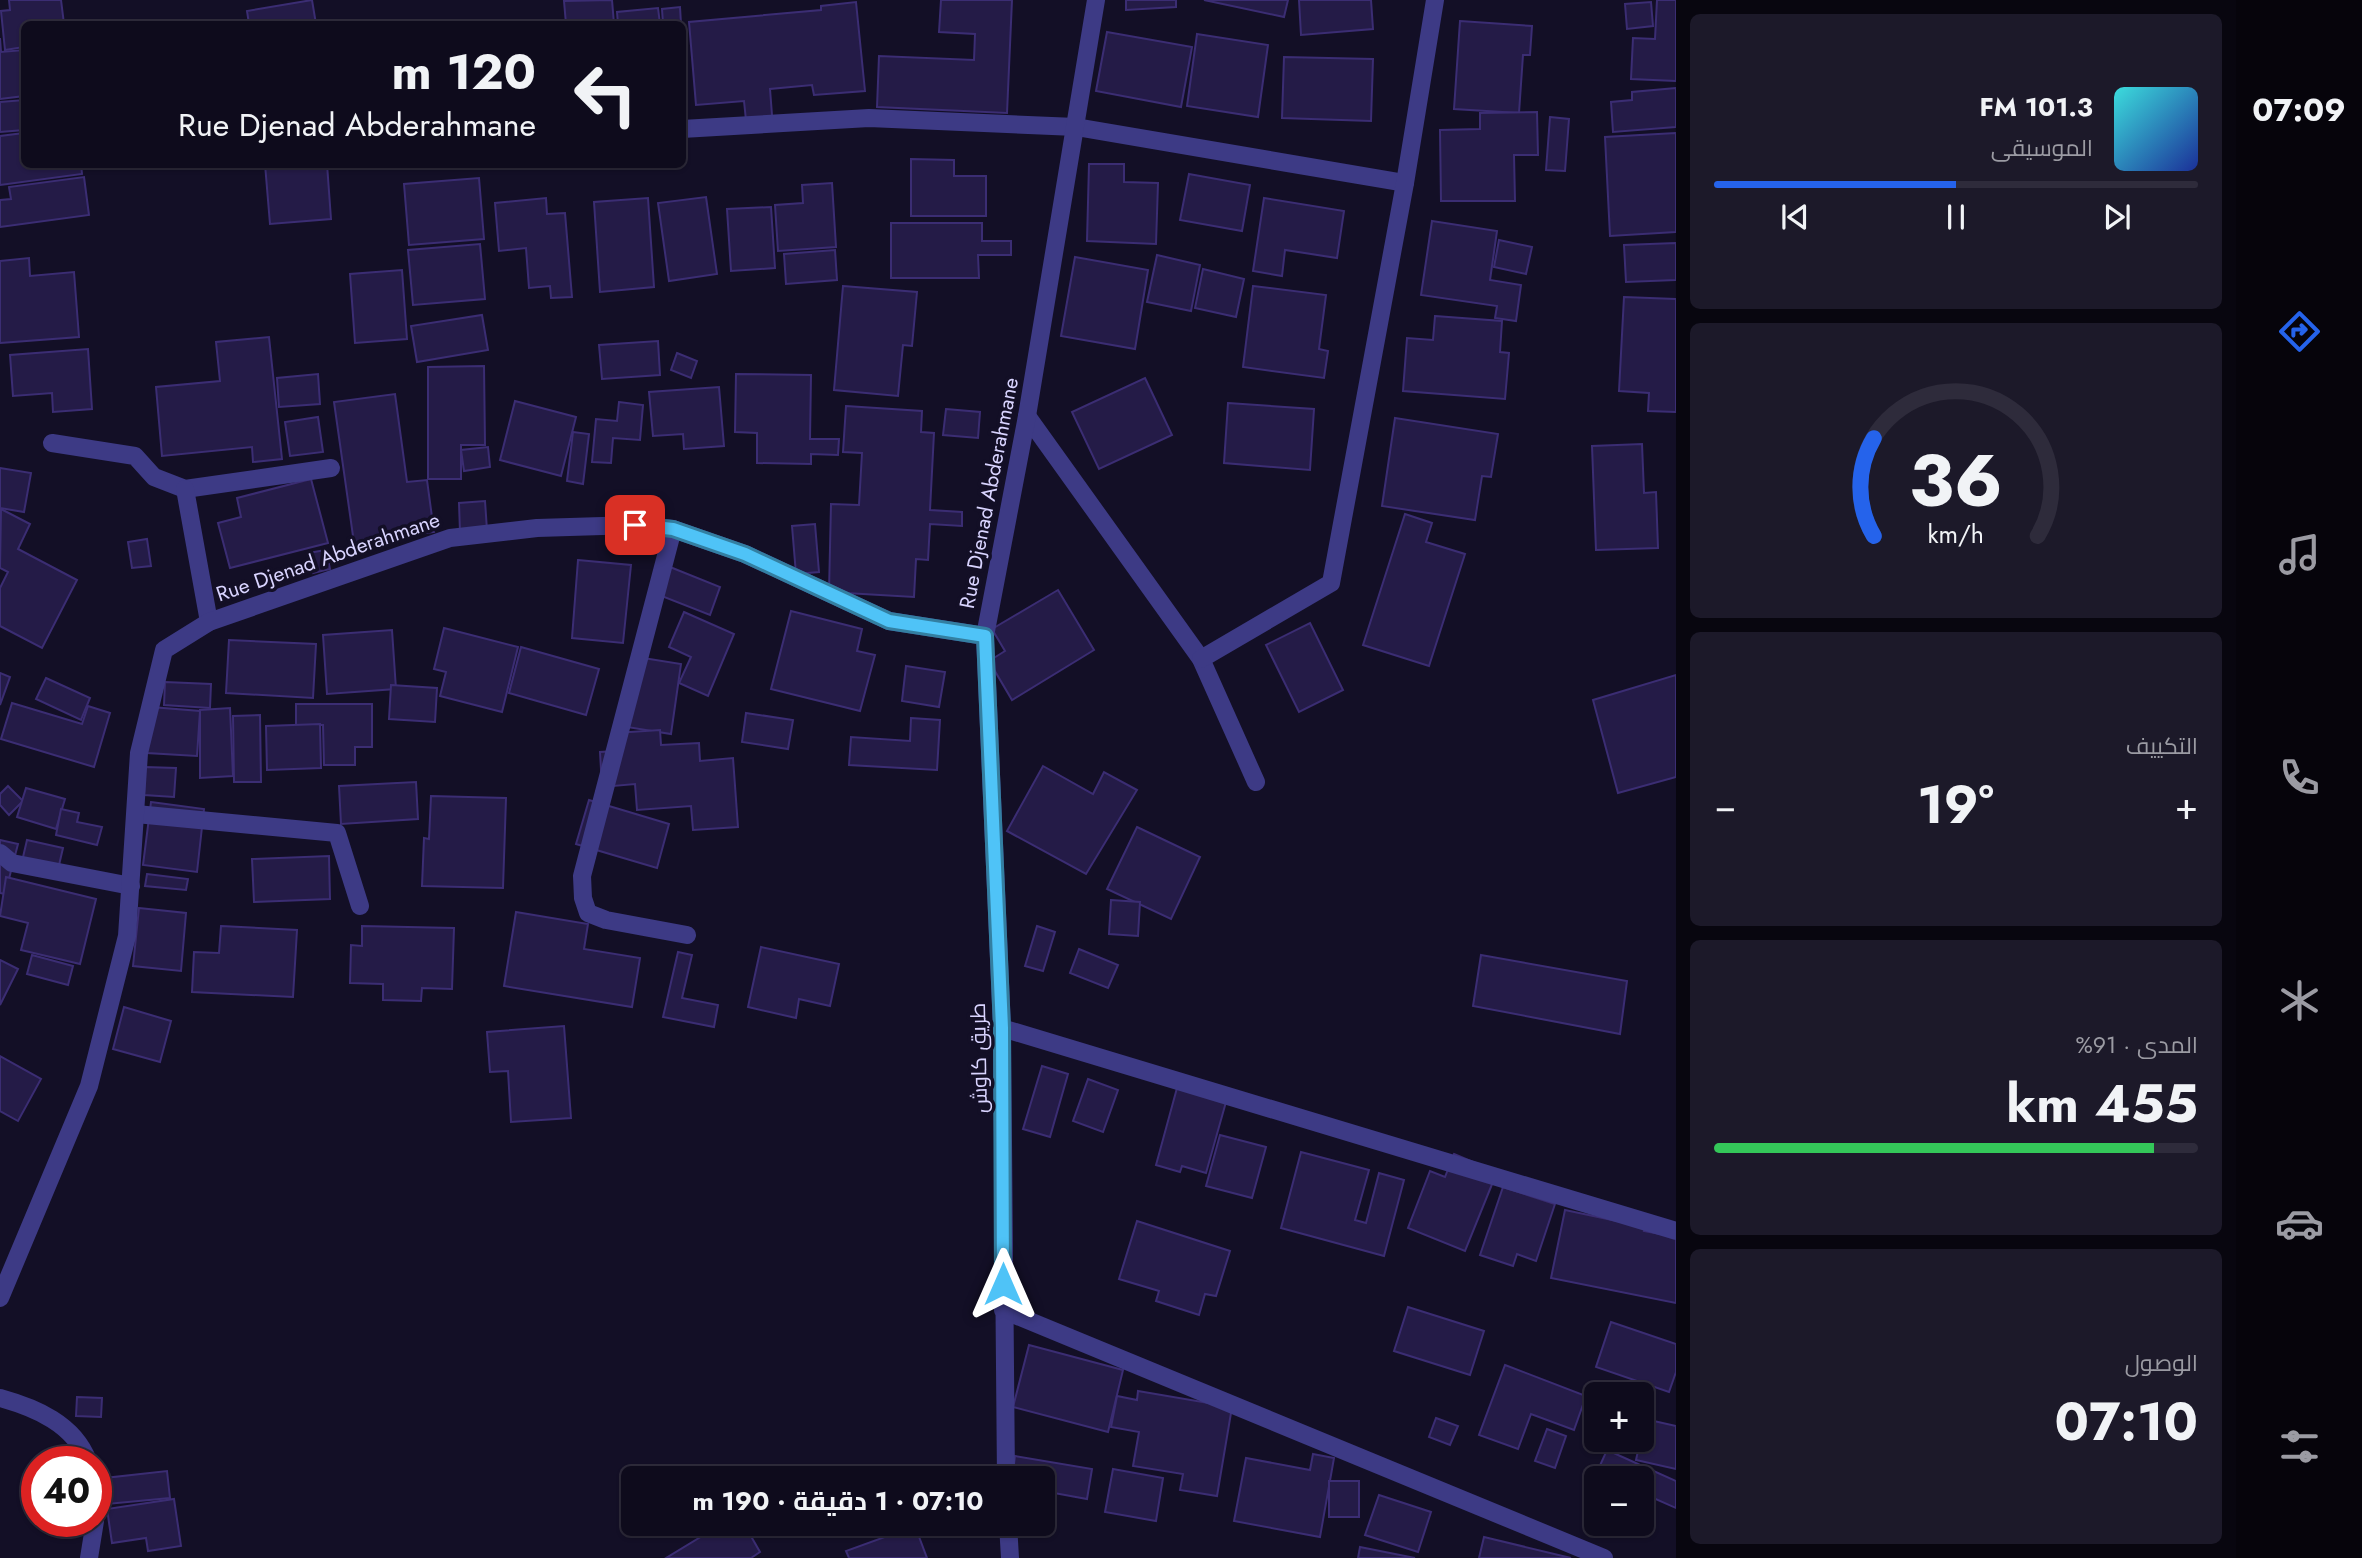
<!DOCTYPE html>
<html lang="ar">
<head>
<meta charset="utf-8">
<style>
	body { margin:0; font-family:Jost,Cairo,sans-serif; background:#1c1929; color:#f1f3f6; direction:rtl; height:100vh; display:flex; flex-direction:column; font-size:26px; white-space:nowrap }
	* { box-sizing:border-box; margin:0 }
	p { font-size:23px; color:#9b9ba3 }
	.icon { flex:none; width:38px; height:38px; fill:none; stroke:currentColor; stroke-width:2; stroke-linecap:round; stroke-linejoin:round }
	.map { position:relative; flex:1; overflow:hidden; direction:ltr }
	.details { display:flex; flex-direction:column; gap:14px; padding:14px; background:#08060f; width:560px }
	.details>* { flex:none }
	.top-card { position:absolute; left:21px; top:21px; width:665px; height:147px; border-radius:10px; box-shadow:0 2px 5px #0004,0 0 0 2px #2e2b3b; direction:rtl; background:#0e0b1c; color:#f1f3f6; overflow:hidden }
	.buttons { position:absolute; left:1584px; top:1382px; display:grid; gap:14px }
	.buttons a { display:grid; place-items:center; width:70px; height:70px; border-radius:10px; background:#0e0b1c; box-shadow:0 2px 5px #0004,0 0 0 2px #2e2b3b; font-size:35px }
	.speed { position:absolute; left:21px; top:1446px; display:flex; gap:14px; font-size:35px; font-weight:700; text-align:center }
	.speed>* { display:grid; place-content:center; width:91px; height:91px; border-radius:50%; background:#0e0b1c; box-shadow:0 2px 5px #0004,0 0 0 2px #2e2b3b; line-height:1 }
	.speed .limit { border:10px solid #d22; background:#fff; color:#111 }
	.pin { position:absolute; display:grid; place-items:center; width:60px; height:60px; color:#fff; margin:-30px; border-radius:14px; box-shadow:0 4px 10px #0006 }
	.me { position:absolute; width:77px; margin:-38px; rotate:0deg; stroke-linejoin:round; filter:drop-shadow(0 0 5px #0008) }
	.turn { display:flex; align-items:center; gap:24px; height:147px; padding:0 35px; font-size:32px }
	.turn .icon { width:91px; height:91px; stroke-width:2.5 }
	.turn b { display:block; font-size:49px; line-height:60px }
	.big { font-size:52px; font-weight:700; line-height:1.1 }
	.details .widget { flex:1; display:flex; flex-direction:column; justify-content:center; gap:10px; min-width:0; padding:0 24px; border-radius:10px; background:#1c1929 }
	.details .dial { align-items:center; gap:0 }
	.dial svg { height:182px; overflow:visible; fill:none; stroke:#2e2b3b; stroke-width:7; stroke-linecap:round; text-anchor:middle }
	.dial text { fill:#f1f3f6; stroke:none }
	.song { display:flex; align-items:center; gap:21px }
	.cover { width:84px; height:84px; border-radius:10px; background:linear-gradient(135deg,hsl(180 70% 55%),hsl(230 70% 35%)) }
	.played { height:7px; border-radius:4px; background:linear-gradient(90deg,#2563eb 50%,#2e2b3b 50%) }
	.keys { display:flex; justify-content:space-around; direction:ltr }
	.heat { display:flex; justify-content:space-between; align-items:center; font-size:38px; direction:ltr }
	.charge { height:10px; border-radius:5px; background:linear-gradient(90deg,#34c759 91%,#2e2b3b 0) }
	.trip { position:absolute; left:621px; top:1466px; width:434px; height:70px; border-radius:10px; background:#0e0b1c; box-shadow:0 2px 5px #0004,0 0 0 2px #2e2b3b; font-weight:700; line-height:70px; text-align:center; direction:rtl }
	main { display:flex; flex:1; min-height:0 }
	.dock { display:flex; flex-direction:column; width:126px; justify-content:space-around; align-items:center; background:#06040b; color:#9b9ba3 }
	.dock .icon { width:49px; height:49px }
	.dock .selected { color:#2563eb }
	.dock b { font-size:32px; color:#f1f3f6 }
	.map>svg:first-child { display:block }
	.building { fill:#241b47; stroke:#3b2d73; stroke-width:2 }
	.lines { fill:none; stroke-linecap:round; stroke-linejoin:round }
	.minor { stroke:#3d3a85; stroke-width:18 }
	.tertiary { stroke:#3d3a85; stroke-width:18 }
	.route-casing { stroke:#337fa1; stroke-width:18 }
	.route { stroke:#4fc3f7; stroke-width:12 }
	.labels { text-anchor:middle; stroke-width:7; stroke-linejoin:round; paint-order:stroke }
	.street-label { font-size:21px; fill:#d9d4ff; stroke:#130f26 }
</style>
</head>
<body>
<main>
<nav class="dock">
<b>07:09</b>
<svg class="icon selected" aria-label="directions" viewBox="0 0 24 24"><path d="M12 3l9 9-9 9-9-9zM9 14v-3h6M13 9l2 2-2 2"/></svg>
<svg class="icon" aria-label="music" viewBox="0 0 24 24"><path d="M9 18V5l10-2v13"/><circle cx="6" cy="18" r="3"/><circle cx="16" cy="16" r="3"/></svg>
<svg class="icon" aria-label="phone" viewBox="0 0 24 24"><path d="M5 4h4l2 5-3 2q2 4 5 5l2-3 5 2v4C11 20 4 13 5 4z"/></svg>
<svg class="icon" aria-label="climate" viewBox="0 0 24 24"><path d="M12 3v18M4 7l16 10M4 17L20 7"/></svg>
<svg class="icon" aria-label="car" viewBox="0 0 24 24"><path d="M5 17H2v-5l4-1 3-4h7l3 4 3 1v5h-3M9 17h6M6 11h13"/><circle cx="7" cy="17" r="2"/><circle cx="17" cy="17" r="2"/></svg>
<svg class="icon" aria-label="filters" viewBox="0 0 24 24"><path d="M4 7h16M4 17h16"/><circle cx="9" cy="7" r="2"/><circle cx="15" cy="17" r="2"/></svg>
</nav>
<section class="details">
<div class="widget">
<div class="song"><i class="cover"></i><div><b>101.3 FM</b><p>الموسيقى</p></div></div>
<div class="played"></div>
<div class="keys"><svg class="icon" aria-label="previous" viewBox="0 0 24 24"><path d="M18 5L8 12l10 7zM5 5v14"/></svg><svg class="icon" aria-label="pause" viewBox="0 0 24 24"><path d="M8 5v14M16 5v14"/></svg><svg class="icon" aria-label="next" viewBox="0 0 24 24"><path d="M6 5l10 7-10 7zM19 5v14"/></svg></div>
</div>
<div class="widget dial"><svg viewBox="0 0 100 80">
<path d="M14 69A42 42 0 1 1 86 69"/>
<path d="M14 69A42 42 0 0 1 14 26" stroke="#2563eb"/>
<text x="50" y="56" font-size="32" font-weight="700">36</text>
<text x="50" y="72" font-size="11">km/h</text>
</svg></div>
<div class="widget"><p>التكييف</p>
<div class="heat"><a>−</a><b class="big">19°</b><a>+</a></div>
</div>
<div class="widget"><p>المدى · 91%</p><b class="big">455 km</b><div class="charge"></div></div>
<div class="widget"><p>الوصول</p><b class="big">07:10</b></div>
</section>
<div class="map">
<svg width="1676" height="1558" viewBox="0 0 1676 1558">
	<rect width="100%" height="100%" fill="#130f26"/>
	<g class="building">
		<polygon points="9,0 61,0 64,24 24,24 24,47 5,50 1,11 10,10"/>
		<polygon points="312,0 316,24 249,24 247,11"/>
		<polygon points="612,0 614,24 566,24 564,1"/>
		<polygon points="941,0 1012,0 1007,113 877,107 879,56 974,60 975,34 939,32"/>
		<polygon points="1126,0 1176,0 1176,7 1126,10"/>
		<polygon points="1204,0 1288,0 1284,17"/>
		<polygon points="1299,0 1371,0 1373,29 1301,35"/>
		<polygon points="1657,0 1676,0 1676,81 1631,79 1633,38 1655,39"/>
		<polygon points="856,2 865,91 814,95 812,85 770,89 773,128 747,130 744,101 696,105 689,22 821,10 821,6"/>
		<polygon points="1651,2 1653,26 1627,29 1625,4"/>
		<polygon points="680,7 681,24 663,24 662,9"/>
		<polygon points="658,8 660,24 618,24 617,12"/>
		<polygon points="1460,21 1532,26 1530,55 1523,55 1519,113 1454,109"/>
		<polygon points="1107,32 1192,47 1181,107 1096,91"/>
		<polygon points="1197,34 1268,45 1258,117 1187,106"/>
		<polygon points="0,38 1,52 24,50 24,96 0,99"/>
		<polygon points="1284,57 1373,59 1371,121 1282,118"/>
		<polygon points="1676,88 1676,127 1613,132 1611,102 1632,100 1632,92"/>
		<polygon points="24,100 24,130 0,132 0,102"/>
		<polygon points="1537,112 1538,155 1514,155 1515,201 1441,201 1440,130 1480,129 1480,113"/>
		<polygon points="1550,117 1569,119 1565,171 1546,170"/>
		<polygon points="24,133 24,164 81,164 82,174 0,185 0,136"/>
		<polygon points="1676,133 1676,232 1610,236 1605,137"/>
		<polygon points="911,159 954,160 954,176 986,176 986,216 911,216"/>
		<polygon points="265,164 327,164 331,219 270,224"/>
		<polygon points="1089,164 1124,164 1124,182 1158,183 1156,244 1087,241"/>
		<polygon points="1189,174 1250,185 1242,231 1180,220"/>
		<polygon points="84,177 89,215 0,227 0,200 11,199 9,187"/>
		<polygon points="479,178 484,239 409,245 404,184"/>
		<polygon points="832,183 836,247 778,251 775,205 803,203 802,185"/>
		<polygon points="706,197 717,274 669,281 658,203"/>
		<polygon points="546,198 547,214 565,213 572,297 551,298 550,286 529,288 526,248 499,251 495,203"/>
		<polygon points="648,198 654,287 600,292 594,202"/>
		<polygon points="1264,198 1344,211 1337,258 1285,250 1282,276 1253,271"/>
		<polygon points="771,207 775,268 731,271 727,209"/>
		<polygon points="1432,221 1497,231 1490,280 1521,285 1516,321 1495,318 1497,306 1421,295"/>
		<polygon points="891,223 982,223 982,241 1011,241 1011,255 978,255 979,278 891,278"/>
		<polygon points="1499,240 1532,247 1526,274 1494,267"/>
		<polygon points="1676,243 1676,280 1626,282 1624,245"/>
		<polygon points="480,244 485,299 413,305 408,250"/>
		<polygon points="835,250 837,280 786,284 784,254"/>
		<polygon points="1157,255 1200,265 1191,311 1147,302"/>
		<polygon points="1075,257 1148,270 1135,349 1061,336"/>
		<polygon points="29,258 30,276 74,272 79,337 0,343 0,261"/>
		<polygon points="1203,269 1244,279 1236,317 1195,308"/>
		<polygon points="402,270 407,339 355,343 350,274"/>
		<polygon points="843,286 917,292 912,346 903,345 898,396 834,390"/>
		<polygon points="1253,286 1326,295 1319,349 1328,351 1324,378 1243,367"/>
		<polygon points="1624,297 1676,299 1676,412 1648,411 1649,393 1619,391"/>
		<polygon points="482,315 488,350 417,362 411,326"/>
		<polygon points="1435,316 1502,321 1500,352 1509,353 1505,399 1403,391 1407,338 1433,340"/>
		<polygon points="269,337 282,459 253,462 252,447 162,456 156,387 220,381 216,342"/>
		<polygon points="658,341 660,375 602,379 599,345"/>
		<polygon points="88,349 92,409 53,412 52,393 13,396 10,355"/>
		<polygon points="677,353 697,361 691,378 671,370"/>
		<polygon points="484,366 485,445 461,445 461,479 428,479 428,367"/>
		<polygon points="318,374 320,404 279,407 277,378"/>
		<polygon points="736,374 811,375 810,439 839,439 838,455 811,454 811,464 757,463 757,433 735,432"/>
		<polygon points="1145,378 1172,435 1099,469 1072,412"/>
		<polygon points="719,387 724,446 684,449 683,434 653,436 649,392"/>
		<polygon points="395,394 407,482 427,480 434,532 354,543 334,402"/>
		<polygon points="515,401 576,417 561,476 500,460"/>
		<polygon points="619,402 643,405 640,440 613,438 611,463 592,462 596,419 617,421"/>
		<polygon points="1228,403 1314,409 1310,470 1224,463"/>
		<polygon points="846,406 922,411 921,432 934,433 930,510 962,512 962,526 930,524 928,560 916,559 914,597 829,592 831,504 859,505 862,453 843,452"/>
		<polygon points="946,409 980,412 978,438 943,435"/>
		<polygon points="318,417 323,452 290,456 285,422"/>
		<polygon points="1395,418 1498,434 1491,477 1482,476 1475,520 1382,506"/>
		<polygon points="573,432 589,434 583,484 567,481"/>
		<polygon points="1642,444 1644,493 1656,492 1658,548 1596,550 1592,446"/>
		<polygon points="488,447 490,467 464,471 461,450"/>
		<polygon points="0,468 31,473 24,512 0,508"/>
		<polygon points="311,479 328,543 230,568 218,523 241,517 237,498"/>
		<polygon points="485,501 487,530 460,532 459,503"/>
		<polygon points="1,509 30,524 18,549 77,580 42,648 0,626 0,588 8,572 0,568"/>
		<polygon points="1405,514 1432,523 1426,542 1465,554 1429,666 1363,645"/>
		<polygon points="815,524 819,572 796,574 792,526"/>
		<polygon points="147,539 151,566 132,568 128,542"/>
		<polygon points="326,550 330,569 313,573 308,553"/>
		<polygon points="578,560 631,565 623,643 572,638"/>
		<polygon points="670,567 720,587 710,615 659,595"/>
		<polygon points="1058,590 1094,650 1012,700 989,661 1005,651 992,629"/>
		<polygon points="791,611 862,629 857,651 875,655 860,711 771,689"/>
		<polygon points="684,612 734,634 708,696 679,683 691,657 669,647"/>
		<polygon points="1310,623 1343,690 1299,712 1266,645"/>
		<polygon points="444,628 518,647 502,712 440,696 446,672 434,669"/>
		<polygon points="392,630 396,689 327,694 323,635"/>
		<polygon points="229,640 316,644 313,698 226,693"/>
		<polygon points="521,647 599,669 586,715 509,693"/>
		<polygon points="637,657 681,664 671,734 627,727"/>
		<polygon points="906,666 945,672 939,707 902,701"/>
		<polygon points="0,673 10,677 0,705"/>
		<polygon points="1676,675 1676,777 1618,793 1593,700"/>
		<polygon points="46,678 90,698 81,720 36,699"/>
		<polygon points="165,682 211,684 210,708 164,705"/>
		<polygon points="391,685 437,688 435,722 389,719"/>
		<polygon points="12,703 82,724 88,706 110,713 94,767 1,739"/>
		<polygon points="296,704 372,704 372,747 355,747 355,765 324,765 323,725 296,725"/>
		<polygon points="151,707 200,711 197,756 147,753"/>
		<polygon points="230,708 233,776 200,778 200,710"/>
		<polygon points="746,713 793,720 788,749 742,742"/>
		<polygon points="260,715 261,782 234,782 233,716"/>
		<polygon points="911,718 940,720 937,770 849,765 851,737 910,741"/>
		<polygon points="320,724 321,768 267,770 266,726"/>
		<polygon points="660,730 661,745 699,743 700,761 733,758 738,827 693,830 691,806 637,810 635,784 602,787 600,752 616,751 615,733"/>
		<polygon points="1043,766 1093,794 1104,772 1137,790 1086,874 1007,831"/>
		<polygon points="145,767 176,768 174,797 144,795"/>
		<polygon points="416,782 418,819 341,824 339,786"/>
		<polygon points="8,786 23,801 9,815 0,805 0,794"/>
		<polygon points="26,788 65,799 56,829 17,817"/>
		<polygon points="431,796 506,798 503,888 422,886 424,838 429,839"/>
		<polygon points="589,800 669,824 657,868 576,844"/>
		<polygon points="151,802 204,809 197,872 143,865"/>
		<polygon points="61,809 79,813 77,822 102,827 97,845 56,835"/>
		<polygon points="1137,827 1200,857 1171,919 1107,889"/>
		<polygon points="0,840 18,844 5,894 0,893"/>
		<polygon points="27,840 63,848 56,878 20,870"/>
		<polygon points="329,856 330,899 254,902 252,859"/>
		<polygon points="147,874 188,879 186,890 145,886"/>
		<polygon points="6,877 96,899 80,964 21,950 28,923 0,916"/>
		<polygon points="1111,900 1140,902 1138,936 1109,934"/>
		<polygon points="139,908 186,913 181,971 133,966"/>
		<polygon points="516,912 588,924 584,949 640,958 632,1007 504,986"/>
		<polygon points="221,926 297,930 293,997 192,992 194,952 219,953"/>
		<polygon points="362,926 454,928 452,989 422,988 421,1001 383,1000 383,984 350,983 351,945 362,946"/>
		<polygon points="1037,926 1055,932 1043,971 1025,966"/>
		<polygon points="761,947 839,964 830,1006 799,999 796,1018 748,1007"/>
		<polygon points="1079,949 1118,965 1108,988 1070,973"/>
		<polygon points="678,952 692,955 682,998 718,1005 714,1027 663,1017"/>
		<polygon points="32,955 73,966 68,985 27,974"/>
		<polygon points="1481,955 1627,981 1620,1034 1473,1006"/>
		<polygon points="0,960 18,969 0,1005"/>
		<polygon points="124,1007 171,1021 160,1062 113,1049"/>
		<polygon points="564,1026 571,1118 511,1122 508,1071 490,1072 487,1032"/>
		<polygon points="0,1056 41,1079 18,1121 0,1111"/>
		<polygon points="1042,1066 1068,1074 1050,1137 1023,1129"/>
		<polygon points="1088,1079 1118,1090 1103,1132 1073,1121"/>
		<polygon points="1177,1088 1226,1102 1206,1173 1182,1166 1180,1172 1156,1165"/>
		<polygon points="1220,1135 1266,1147 1252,1198 1206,1186"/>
		<polygon points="1301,1152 1369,1170 1355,1220 1366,1223 1379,1173 1404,1180 1384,1256 1281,1228"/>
		<polygon points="1454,1154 1497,1172 1465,1251 1408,1228 1430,1171 1445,1177"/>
		<polygon points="1503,1187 1555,1204 1536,1261 1517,1254 1513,1266 1480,1255"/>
		<polygon points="1565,1210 1645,1227 1644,1231 1676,1237 1676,1303 1551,1278"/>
		<polygon points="1137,1221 1230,1251 1216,1296 1205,1294 1199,1315 1156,1301 1159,1291 1119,1279"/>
		<polygon points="1408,1307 1484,1331 1470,1375 1394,1351"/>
		<polygon points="1611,1322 1676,1344 1676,1372 1669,1392 1596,1367"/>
		<polygon points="1029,1345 1123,1370 1108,1432 1013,1407"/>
		<polygon points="1505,1365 1586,1396 1574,1430 1531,1414 1518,1449 1479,1435"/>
		<polygon points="1138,1391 1232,1407 1217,1496 1180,1490 1183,1474 1133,1466 1139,1432 1111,1427 1117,1396 1137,1400"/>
		<polygon points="77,1397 102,1398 101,1417 76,1416"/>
		<polygon points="1436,1418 1458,1426 1450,1445 1429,1437"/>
		<polygon points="1645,1419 1676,1426 1676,1469 1636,1460"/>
		<polygon points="1547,1429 1566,1436 1555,1468 1535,1461"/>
		<polygon points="1607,1450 1676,1481 1676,1508 1642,1493 1642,1479 1611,1479 1597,1472"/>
		<polygon points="1313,1454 1334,1458 1320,1537 1234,1521 1246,1458 1310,1470"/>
		<polygon points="1015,1456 1092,1469 1087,1499 1043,1491 1043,1479 1012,1479"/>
		<polygon points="1113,1469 1163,1478 1156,1521 1105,1512"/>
		<polygon points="167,1471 170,1498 107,1504 105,1478"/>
		<rect x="1329" y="1481" width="30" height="36"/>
		<polygon points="1379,1495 1431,1512 1418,1552 1365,1535"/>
		<polygon points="174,1499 181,1546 148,1551 146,1538 112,1543 107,1509"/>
		<polygon points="722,1524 744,1524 760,1552 751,1558 666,1558"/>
		<polygon points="915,1526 927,1558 849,1558 846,1551"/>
		<polygon points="1484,1537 1571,1558 1479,1558"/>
		<polygon points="1360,1547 1415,1558 1358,1558"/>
	</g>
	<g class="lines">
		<g class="minor">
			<polyline points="682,129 869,118 1076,127 1405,183"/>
			<polyline points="1027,416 1201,659 1256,782"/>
			<polyline points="52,443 135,456 154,477 185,489 331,468"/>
			<polyline points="185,489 209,622"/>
			<polyline points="673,529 582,876 583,898 588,913 606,920 687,935"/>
			<polyline points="1201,659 1331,583 1405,183 1435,0"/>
			<polyline points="136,814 337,833 360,906"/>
			<polyline points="0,853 12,863 131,886"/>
			<polyline points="1002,1028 1676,1231"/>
			<polyline points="0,1298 89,1086 127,936 139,753 164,650 209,622 450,538 537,528 635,525 673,529 745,554 889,621 985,636"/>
			<polyline points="1003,1310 1604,1558"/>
			<path d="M0 1398C36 1408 74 1424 88 1461"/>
			<polyline points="96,1484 96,1491"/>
			<polyline points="89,1558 95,1521"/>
		</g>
		<g class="tertiary">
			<polyline points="1006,1479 1002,1028 985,636 1027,416 1096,0"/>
			<polyline points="1008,1524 1010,1558"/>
		</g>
	</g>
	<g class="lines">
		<g class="route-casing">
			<polyline id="route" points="635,525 673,529 745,554 889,621 985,636 1002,1028 1003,1284"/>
		</g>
		<use href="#route" class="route"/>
	</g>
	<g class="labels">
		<g class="street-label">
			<text transform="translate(989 493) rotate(-79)" y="7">Rue Djenad Abderahmane</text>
			<text transform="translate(328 557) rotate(-19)" y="7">Rue Djenad Abderahmane</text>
			<text transform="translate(979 1058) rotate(-91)" y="7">طريق كاوش</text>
		</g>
	</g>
</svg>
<div class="buttons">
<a>+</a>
<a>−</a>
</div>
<div class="speed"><div class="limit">40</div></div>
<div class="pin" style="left:635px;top:525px;background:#d93025"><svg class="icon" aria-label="arrive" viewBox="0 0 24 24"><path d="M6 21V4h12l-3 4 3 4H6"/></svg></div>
<svg class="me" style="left:1003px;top:1284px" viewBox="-20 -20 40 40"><path d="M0-17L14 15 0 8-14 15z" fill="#4fc3f7" stroke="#fff" stroke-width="4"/></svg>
<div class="trip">07:10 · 1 دقيقة · 190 m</div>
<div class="top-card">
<div class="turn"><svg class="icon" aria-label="left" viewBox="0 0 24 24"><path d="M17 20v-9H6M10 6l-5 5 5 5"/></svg><div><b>120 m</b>Rue Djenad Abderahmane</div></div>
</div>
</div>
</main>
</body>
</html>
